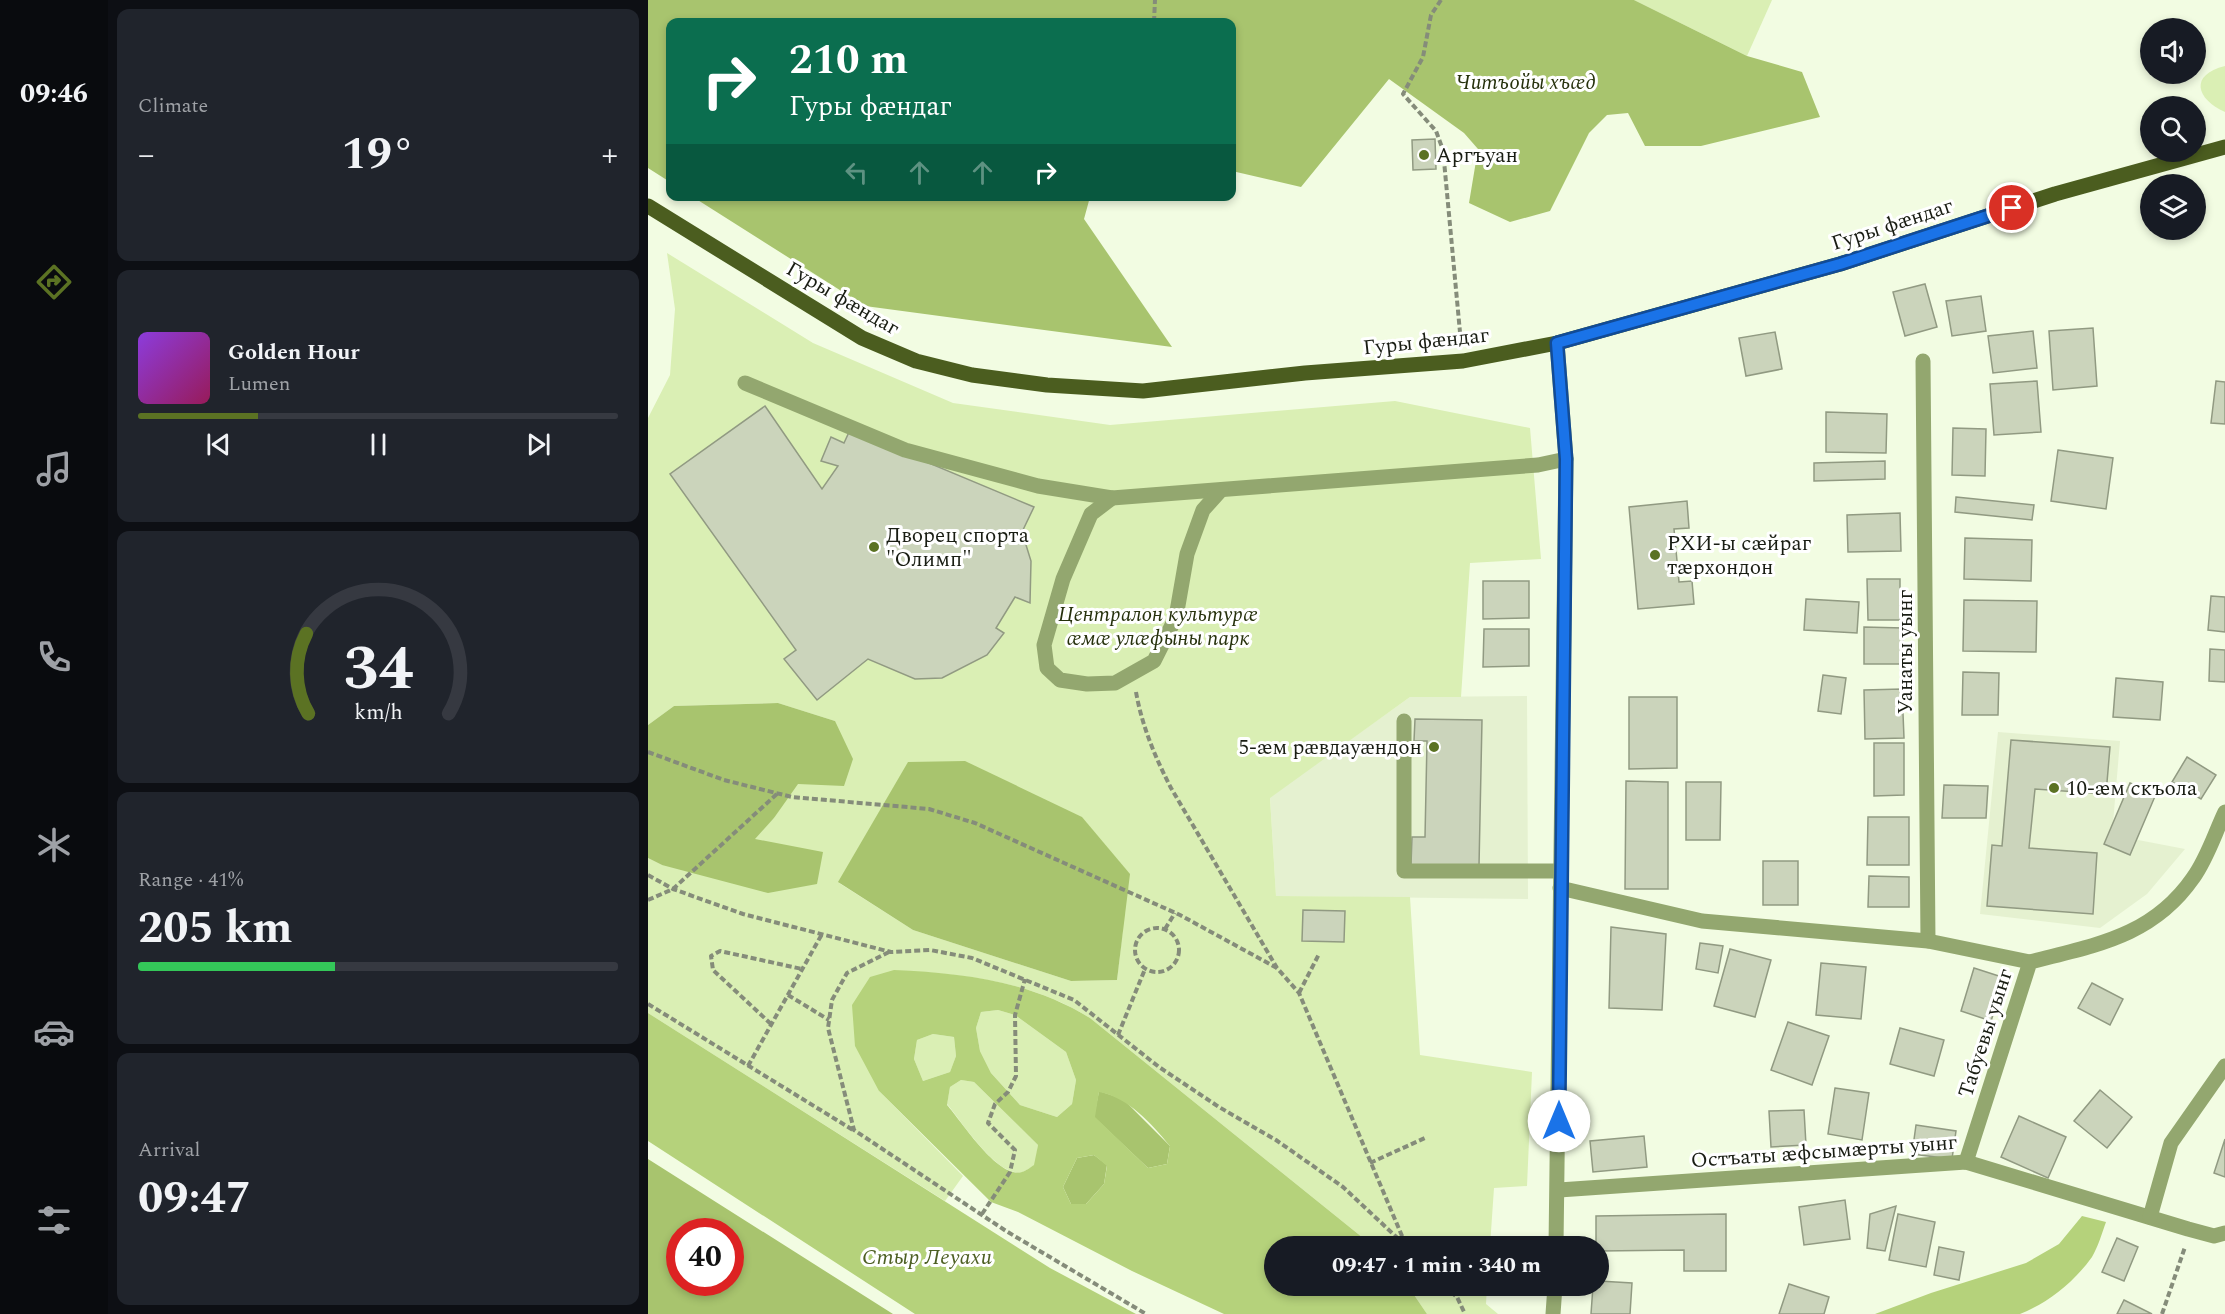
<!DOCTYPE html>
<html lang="en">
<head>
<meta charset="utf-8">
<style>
	body { margin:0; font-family:Spectral,serif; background:#20242c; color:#f1f3f6; height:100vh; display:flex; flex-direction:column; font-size:22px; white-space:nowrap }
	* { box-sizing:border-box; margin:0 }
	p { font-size:20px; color:#9ea1a6 }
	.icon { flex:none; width:33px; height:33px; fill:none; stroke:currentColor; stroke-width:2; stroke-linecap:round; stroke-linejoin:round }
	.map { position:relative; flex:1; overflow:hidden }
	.drawer { display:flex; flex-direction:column; gap:9px; padding:9px; background:#0d0f14; width:540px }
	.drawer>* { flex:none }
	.top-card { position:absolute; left:18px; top:18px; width:570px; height:183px; border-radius:12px; box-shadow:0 3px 9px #0003; background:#0b6e4f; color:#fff; overflow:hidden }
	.fabs { position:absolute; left:1492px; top:18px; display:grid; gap:12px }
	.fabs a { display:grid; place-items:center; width:66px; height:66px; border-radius:50%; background:#171b24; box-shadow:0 3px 9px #0003; font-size:30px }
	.speed { position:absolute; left:18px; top:1218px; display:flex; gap:12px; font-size:30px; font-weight:700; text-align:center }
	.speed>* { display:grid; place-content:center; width:78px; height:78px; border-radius:50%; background:#171b24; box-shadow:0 3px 9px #0003; line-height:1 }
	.speed .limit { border:9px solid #d22; background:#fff; color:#111 }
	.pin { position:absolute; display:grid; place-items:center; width:51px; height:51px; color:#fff; margin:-26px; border:3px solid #fff; border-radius:50%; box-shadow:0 2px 6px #0007 }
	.me { position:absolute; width:66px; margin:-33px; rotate:0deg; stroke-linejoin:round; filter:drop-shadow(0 0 4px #0008) }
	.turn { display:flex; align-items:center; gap:21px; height:126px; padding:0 24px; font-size:27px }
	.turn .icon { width:78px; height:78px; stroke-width:2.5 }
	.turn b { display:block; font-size:42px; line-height:51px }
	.lanes { display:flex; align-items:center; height:57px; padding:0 24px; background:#0003; justify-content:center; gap:30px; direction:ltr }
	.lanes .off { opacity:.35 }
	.big { font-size:45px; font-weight:700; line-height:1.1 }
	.drawer .tile { flex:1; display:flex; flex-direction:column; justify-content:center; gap:9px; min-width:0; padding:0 21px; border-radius:12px; background:#20242c }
	.drawer .dial { align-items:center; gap:0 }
	.dial svg { height:156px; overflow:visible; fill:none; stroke:#363941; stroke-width:7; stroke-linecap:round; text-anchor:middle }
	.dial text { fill:#f1f3f6; stroke:none }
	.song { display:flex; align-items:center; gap:18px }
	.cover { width:72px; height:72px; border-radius:9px; background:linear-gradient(135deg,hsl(270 70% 55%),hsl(330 70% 35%)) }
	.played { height:6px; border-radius:3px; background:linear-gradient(90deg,#5b7223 25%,#363941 25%) }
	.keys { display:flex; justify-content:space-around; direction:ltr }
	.heat { display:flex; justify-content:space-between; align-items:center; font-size:33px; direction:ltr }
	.charge { height:9px; border-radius:4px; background:linear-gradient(90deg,#34c759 41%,#363941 0) }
	.trip { position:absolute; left:616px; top:1236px; width:345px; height:60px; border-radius:30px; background:#171b24; box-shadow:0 3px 9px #0003; font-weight:700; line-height:60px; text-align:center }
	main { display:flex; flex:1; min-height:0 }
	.dock { display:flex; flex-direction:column; width:108px; justify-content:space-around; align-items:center; background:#090b0e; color:#9ea1a6 }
	.dock .icon { width:42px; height:42px }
	.dock .selected { color:#5b7223 }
	.dock b { font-size:27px; color:#f1f3f6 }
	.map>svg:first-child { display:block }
	.built { fill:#e5f1d0 }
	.green { fill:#daefb4; fill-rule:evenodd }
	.forest { fill:#a8c46e; fill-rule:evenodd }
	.water { fill:#b5d27b; fill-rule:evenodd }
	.building { fill:#cbd4bb; stroke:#919a82; stroke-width:1.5 }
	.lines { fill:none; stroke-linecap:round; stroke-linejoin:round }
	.path { stroke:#858c7a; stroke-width:4; stroke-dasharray:6 3; stroke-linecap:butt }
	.minor { stroke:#93a76f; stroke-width:15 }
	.major { stroke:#4b5d1f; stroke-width:15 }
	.route-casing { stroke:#114b97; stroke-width:15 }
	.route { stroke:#1a73e8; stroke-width:10 }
	.poi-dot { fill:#5b7223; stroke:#fff; stroke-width:2 }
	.labels { text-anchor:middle; stroke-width:6; stroke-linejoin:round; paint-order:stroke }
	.park-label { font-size:21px; font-style:italic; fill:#26310c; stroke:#fff }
	.poi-label { font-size:21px; fill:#191d13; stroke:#fff; text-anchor:start }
	.street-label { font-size:21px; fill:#191d13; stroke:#fff }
	.water-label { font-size:22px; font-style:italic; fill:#4d5f23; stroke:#fff }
</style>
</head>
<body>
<main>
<nav class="dock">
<b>09:46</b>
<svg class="icon selected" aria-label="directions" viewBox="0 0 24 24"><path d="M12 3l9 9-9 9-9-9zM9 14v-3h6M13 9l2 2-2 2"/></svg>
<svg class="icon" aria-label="music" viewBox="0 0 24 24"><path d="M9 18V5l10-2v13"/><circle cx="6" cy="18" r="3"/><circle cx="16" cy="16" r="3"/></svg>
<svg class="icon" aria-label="phone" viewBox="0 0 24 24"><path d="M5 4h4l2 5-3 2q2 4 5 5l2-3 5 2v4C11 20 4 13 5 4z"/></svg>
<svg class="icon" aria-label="climate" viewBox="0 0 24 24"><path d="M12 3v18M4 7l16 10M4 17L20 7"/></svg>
<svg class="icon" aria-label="car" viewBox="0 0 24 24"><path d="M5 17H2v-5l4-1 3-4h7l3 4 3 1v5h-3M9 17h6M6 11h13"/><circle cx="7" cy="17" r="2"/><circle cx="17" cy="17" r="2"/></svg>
<svg class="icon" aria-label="filters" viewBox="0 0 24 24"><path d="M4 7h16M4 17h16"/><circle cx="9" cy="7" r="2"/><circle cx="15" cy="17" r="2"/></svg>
</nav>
<section class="drawer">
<div class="tile"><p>Climate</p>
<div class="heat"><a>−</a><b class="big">19°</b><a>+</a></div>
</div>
<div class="tile">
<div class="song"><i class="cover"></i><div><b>Golden Hour</b><p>Lumen</p></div></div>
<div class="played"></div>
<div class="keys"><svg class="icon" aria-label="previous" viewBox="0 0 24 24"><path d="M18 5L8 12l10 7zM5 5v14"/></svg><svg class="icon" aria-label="pause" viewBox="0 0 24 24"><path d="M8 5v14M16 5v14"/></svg><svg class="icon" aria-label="next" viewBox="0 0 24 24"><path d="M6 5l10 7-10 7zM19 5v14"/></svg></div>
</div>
<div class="tile dial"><svg viewBox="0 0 100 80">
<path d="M14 69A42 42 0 1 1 86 69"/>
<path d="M14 69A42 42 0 0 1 13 28" stroke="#5b7223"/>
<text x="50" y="56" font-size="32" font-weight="700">34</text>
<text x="50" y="72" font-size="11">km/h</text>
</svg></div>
<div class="tile"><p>Range · 41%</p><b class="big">205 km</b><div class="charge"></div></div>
<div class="tile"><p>Arrival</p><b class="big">09:47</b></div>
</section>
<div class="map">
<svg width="1577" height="1314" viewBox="0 0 1577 1314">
	<rect width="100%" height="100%" fill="#f2fce2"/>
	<g class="built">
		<polygon points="879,696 880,899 628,896 622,797 762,697"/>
		<polygon points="1350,732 1472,741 1464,835 1537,849 1499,894 1452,928 1332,914"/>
	</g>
	<g class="green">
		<polygon points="986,0 1124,0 1099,56"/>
		<path d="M1577 66V112C1548 99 1541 75 1577 66Z"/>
		<path d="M19 253 165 343 305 403 462 425 747 401 882 428 893 559 822 563 813 697H762L622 798 628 896 762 897 772 1055 884 1072 879 1186 846 1188 842 1246H725L442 1018C388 985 336 977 274 972L231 1091 315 1176 297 1201 0 1013V858L14 865 106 839 126 818 187 721 130 703 26 706 0 725V418L22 375 27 309ZM191 883 475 929 469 980 423 981 265 930Z"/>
		<polygon points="350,1010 367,1015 418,1052 428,1080 424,1104 409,1117 372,1105 343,1073 332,1051 328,1028 333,1012"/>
		<polygon points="285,1034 306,1037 308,1056 302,1072 275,1081 266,1059 269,1040"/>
		<path d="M313 1080 326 1082 390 1145 387 1165C383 1167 378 1171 375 1172 350 1179 314 1122 299 1104L302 1087Z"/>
		<polygon points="760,1286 839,1286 838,1304 850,1314 779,1314"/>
	</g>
	<g class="forest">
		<polygon points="0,0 986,0 1099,56 1154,72 1172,117 1053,146 997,146 980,113 959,115 941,133 902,211 862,222 821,203 830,149 816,133 741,79 653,187 584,171 584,22 22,22 22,182 0,168"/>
		<polygon points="45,197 442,197 436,219 524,347 217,306"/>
		<polygon points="130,703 187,721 205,759 196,786 150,784 126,818 107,839 175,852 169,884 120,893 14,865 0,858 0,725 26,706"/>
		<polygon points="317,761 434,817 482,874 469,980 423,981 265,930 190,882 260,762"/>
		<polygon points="451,1091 475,1099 522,1146 519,1164 500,1168 446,1117"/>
		<polygon points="446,1155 459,1165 456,1184 438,1204 423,1204 415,1187 429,1158"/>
		<path d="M0 1159 245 1314H0ZM32 1232H82V1282H32Z"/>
	</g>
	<g class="water">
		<path d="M246 970C315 973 382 981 442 1018L725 1246H627V1286H760L779 1314H576L484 1271 370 1212 343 1202 231 1091 207 1046 204 1005 222 977ZM350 1010 367 1015 418 1052 428 1080 424 1104 409 1117 372 1105 343 1073 332 1051 328 1028 333 1012ZM285 1034 306 1037 308 1056 302 1072 275 1081 266 1059 269 1040ZM313 1080 326 1082 390 1145 386 1165C383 1167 378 1171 374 1172 350 1179 314 1122 299 1105L302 1087ZM451 1092C481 1098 503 1123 522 1146L519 1164 500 1168 447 1117ZM446 1155 459 1166 456 1184 438 1204H423L415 1187 429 1158Z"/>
		<polygon points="0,1013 402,1268 488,1314 267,1314 0,1141"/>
		<path d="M1434 1216 1458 1222C1454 1233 1450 1247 1444 1257 1426 1282 1400 1303 1372 1314H1227L1283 1293 1378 1263 1411 1244Z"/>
	</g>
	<g class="building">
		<polygon points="787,139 788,169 765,170 764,140"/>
		<polygon points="1277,284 1289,327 1257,336 1245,292"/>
		<polygon points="1333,296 1338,331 1304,336 1298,301"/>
		<polygon points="1445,328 1449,386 1405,390 1401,331"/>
		<polygon points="1385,331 1389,368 1345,373 1340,336"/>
		<polygon points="1127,332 1134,369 1098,376 1091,338"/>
		<polygon points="1389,381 1393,432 1346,435 1342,384"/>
		<polygon points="1568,381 1577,382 1577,424 1563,423"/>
		<polygon points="117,406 174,489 190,466 173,461 183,437 196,443 202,430 386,507 374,532 383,561 382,603 367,597 348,628 356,633 339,655 294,678 267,679 220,659 169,700 136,659 148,650 22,474"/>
		<polygon points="1178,412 1239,414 1238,453 1178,452"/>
		<polygon points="1305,428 1338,429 1337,476 1304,475"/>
		<polygon points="1410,450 1465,458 1458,509 1403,501"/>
		<polygon points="1237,461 1237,479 1166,481 1166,463"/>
		<polygon points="1308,497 1386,505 1384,520 1307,512"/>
		<polygon points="1039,501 1041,528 1026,529 1031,582 1044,581 1046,604 990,609 981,507"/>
		<polygon points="1252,513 1253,551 1200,552 1199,515"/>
		<polygon points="1317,538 1384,540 1383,581 1316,579"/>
		<polygon points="1219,579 1252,579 1252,620 1220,620"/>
		<polygon points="835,581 881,581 881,618 835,619"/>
		<polygon points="1563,596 1577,597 1577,632 1560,630"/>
		<polygon points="1158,599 1211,602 1209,633 1156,630"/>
		<polygon points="1316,600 1389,601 1388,652 1315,651"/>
		<polygon points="1216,627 1255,628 1254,664 1216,664"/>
		<polygon points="836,629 881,629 881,666 835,667"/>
		<polygon points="1562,649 1577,650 1577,682 1561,681"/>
		<polygon points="1315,672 1351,673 1350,715 1314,715"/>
		<polygon points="1175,675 1198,678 1193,714 1170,711"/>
		<polygon points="1468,678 1515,682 1512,720 1465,717"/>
		<polygon points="1254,689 1256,738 1217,739 1216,690"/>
		<polygon points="981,697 1029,697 1029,768 981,769"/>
		<polygon points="767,719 834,720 831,866 763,865 764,837 777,837 779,741 766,741"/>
		<polygon points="1363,740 1462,747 1458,794 1387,789 1381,848 1449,853 1445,914 1339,906 1344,845 1354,846"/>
		<polygon points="1226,743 1256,743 1256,795 1226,796"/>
		<polygon points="1539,757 1568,775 1553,799 1524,782"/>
		<polygon points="978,781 1020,782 1020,889 977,889"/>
		<polygon points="1038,782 1073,782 1072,840 1038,840"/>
		<polygon points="1482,783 1508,794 1482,855 1456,844"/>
		<polygon points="1296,785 1340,786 1338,818 1294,818"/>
		<polygon points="1220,817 1261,817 1261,865 1219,865"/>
		<rect x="1115" y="861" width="35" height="44"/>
		<polygon points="1221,876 1261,877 1261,907 1220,907"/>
		<polygon points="655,910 697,911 696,942 654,941"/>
		<polygon points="963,927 1018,934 1014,1010 961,1008"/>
		<polygon points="1052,943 1075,946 1070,973 1048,969"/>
		<polygon points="1082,949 1123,960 1107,1017 1066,1006"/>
		<polygon points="1173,963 1218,967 1213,1019 1168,1015"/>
		<polygon points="1326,968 1357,978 1343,1021 1313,1011"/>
		<polygon points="1444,983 1475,999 1462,1025 1430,1008"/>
		<polygon points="1140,1022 1181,1036 1164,1085 1123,1070"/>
		<polygon points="1252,1028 1296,1040 1286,1076 1242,1064"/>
		<polygon points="1187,1088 1221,1093 1214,1140 1180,1134"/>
		<polygon points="1452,1090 1484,1117 1459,1148 1426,1121"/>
		<polygon points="1156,1110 1158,1145 1123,1147 1121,1111"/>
		<polygon points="1371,1116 1418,1137 1400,1178 1353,1157"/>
		<polygon points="1268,1125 1308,1131 1304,1159 1264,1154"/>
		<polygon points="996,1136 999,1167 945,1172 942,1141"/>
		<polygon points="1577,1139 1577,1177 1566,1173"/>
		<polygon points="1197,1200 1202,1239 1156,1245 1151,1207"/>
		<polygon points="1248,1206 1237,1251 1219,1248 1222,1214"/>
		<polygon points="1078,1214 1078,1271 1036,1271 1036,1250 951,1251 951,1246 948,1246 948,1216"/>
		<polygon points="1250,1214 1287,1222 1278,1267 1241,1260"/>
		<polygon points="1469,1238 1490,1247 1476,1281 1454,1272"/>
		<polygon points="1291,1247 1316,1252 1311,1280 1286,1275"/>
		<polygon points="951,1281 984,1283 982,1314 943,1314 945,1286 951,1286"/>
		<polygon points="1141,1284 1181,1297 1176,1314 1131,1314"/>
		<polygon points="1476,1300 1504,1314 1469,1314"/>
	</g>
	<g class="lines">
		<g class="path">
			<polyline points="793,0 783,15 775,57 755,94 788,131 795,150 813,343"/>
			<polyline points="506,22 507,0"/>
			<path d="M488 692C494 726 507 757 523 788L629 968 651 993 757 1243"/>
			<polyline points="0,752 76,780 144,797 281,809 327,823 532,915 629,968"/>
			<polyline points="0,875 25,889 95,914 243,952 282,950 324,958 426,1000 511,1067 571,1107 628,1140 695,1187 758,1246"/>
			<polyline points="0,900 25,889 130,793"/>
			<circle cx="509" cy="950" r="22"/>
			<polyline points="517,929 527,913"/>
			<polyline points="241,952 199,973 184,1000 180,1028 206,1130 358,1231 498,1314"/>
			<polyline points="651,993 671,954"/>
			<polyline points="140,995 181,1020"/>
			<polyline points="0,1004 205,1130"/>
			<polyline points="123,1024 65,970 63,956 72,951 154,969"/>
			<polyline points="470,1035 497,969"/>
			<polyline points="100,1066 174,934"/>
			<polyline points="722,1163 779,1137"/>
			<polyline points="334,1214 362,1172 367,1150 340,1123 347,1104 360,1092 368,1076 367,1015 377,979"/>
			<polyline points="796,1286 809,1297 817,1314"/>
			<polyline points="1514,1314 1537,1247"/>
		</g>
		<g class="minor">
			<polyline points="1275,361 1280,941"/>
			<polyline points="97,383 257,450 390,486 464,498 890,465 918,459"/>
			<polyline points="464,498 443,514 415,579 396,645 399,668 412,680 439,684 467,683 506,661 528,617 539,554 555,510 573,490"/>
			<polyline points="756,721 756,871 912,871"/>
			<polyline points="912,888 1054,921 1280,941 1382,962"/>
			<path d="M1318 1162 1382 962C1447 945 1504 937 1545 878 1559 859 1567 833 1577 812"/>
			<polyline points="911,1190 1318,1162 1540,1229 1566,1236 1577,1233"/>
			<polyline points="1502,1217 1523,1143 1577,1066"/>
			<polyline points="908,1246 918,459 909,343"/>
			<polyline points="905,1314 907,1286"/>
		</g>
		<polyline class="major" points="0,206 214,338 268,361 324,375 399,385 495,391 657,373 815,361 909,343 1192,264 1407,194 1577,147"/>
	</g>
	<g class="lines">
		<g class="route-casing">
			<polyline id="route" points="911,1121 918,459 909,343 1192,264 1364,208"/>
		</g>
		<use href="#route" class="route"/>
	</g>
	<g class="poi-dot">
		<circle cx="776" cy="155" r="6"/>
		<circle cx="226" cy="547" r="6"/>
		<circle cx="1007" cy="555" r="6"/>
		<circle cx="786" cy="747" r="6"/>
		<circle cx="1406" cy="788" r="6"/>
	</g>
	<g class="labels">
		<g class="park-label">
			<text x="878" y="89">Читъойы хъæд</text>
			<text x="510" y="621">Централон культурæ<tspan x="510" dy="24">æмæ улæфыны парк</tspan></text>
		</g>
		<g class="poi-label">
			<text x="788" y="162">Аргъуан</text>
			<text x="238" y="542">Дворец спорта<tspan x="238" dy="24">"Олимп"</tspan></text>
			<text x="1019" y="550">РХИ-ы сæйраг<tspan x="1019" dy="24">тæрхондон</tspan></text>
			<text x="774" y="754" text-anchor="end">5-æм рӕвдауӕндон</text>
			<text x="1418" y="795">10-æм скъола</text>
		</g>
		<g class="street-label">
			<text transform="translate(1244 224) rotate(-18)" y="7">Гуры фӕндаг</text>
			<text transform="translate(195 298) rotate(30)" y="7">Гуры фӕндаг</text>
			<text transform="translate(778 341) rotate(-6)" y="7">Гуры фӕндаг</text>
			<text transform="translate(1257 652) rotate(-90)" y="7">Уанаты уынг</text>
			<text transform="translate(1337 1033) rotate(-72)" y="7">Табуевы уынг</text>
			<text transform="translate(1176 1151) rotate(-4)" y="7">Остъаты æфсымæрты уынг</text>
		</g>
		<g class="water-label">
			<text x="279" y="1264">Стыр Леуахи</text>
		</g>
	</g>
</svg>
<div class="fabs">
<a><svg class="icon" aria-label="sound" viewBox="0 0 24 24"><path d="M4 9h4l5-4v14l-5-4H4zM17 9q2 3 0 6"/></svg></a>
<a><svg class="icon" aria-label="search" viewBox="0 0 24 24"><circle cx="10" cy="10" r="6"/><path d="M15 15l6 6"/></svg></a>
<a><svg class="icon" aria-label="layers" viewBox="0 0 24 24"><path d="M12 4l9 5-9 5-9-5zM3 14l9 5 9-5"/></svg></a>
</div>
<div class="speed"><div class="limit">40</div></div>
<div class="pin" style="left:1364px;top:208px;background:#d93025"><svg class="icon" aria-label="arrive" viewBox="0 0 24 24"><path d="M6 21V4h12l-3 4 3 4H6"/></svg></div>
<svg class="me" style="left:911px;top:1121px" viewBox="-20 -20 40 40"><circle r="19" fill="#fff"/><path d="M0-13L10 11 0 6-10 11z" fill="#1a73e8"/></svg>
<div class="trip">09:47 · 1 min · 340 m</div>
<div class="top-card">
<div class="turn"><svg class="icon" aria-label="right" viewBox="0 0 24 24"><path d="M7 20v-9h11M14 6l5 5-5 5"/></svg><div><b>210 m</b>Гуры фӕндаг</div></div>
<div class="lanes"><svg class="icon off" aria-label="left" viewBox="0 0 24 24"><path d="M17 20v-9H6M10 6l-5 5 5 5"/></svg><svg class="icon off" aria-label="ahead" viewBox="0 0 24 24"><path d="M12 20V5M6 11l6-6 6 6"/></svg><svg class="icon off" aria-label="ahead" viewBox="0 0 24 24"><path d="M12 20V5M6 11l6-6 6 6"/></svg><svg class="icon" aria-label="right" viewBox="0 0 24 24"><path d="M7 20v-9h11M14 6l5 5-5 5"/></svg></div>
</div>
</div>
</main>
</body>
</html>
